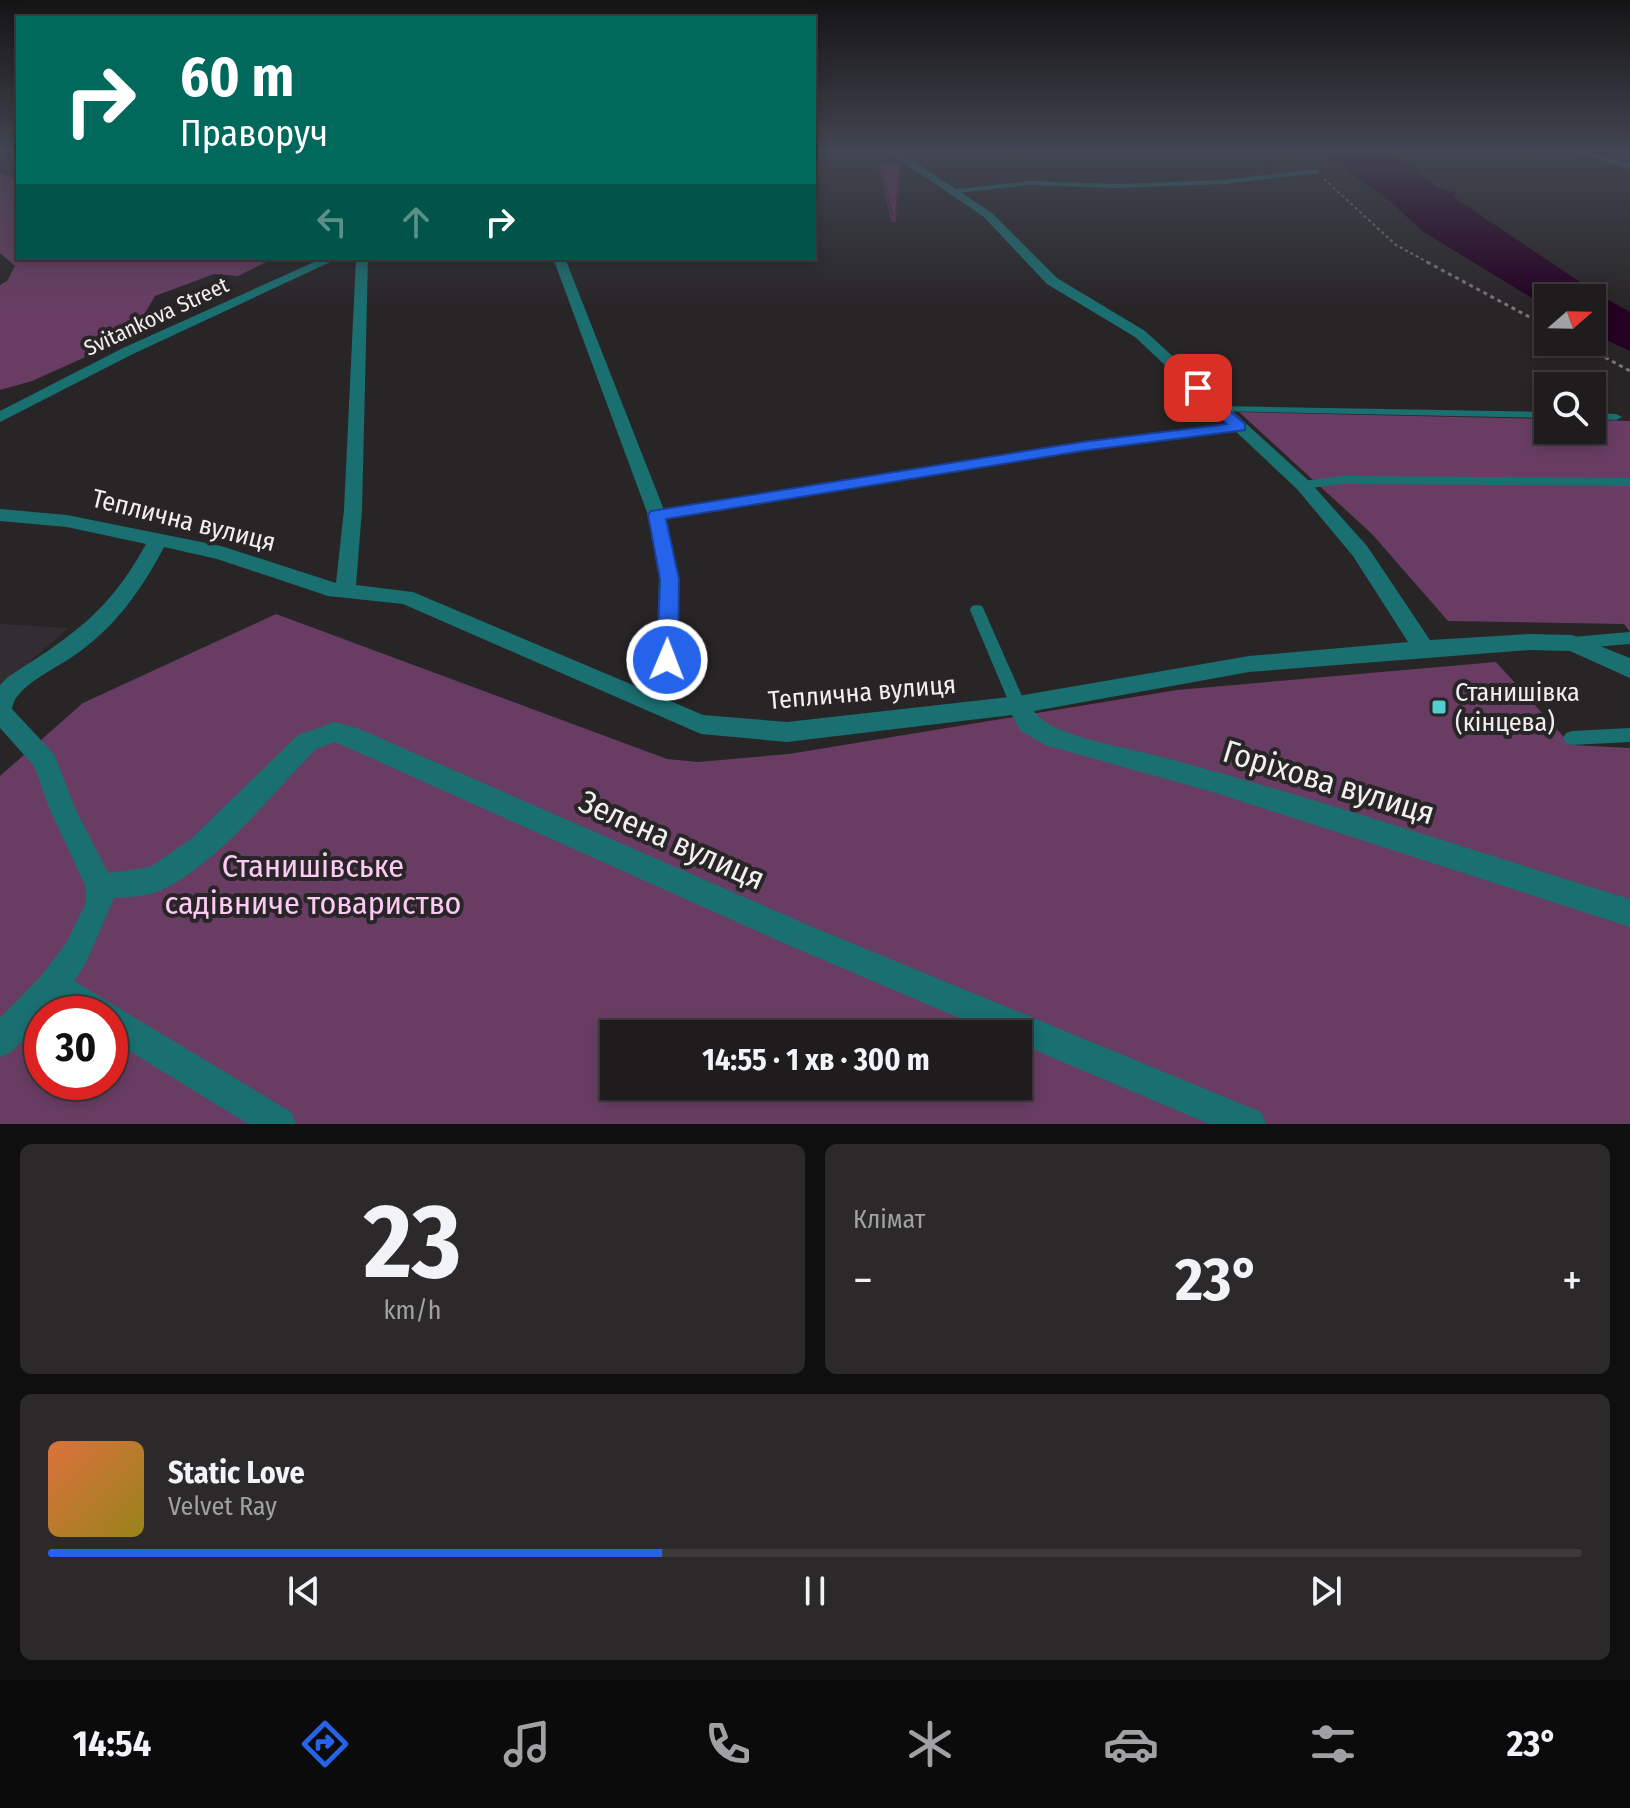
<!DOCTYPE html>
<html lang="uk">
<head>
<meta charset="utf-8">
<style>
	body { margin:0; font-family:"Fira Sans Condensed",sans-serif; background:#2b292a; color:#f1f3f6; height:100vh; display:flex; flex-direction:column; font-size:30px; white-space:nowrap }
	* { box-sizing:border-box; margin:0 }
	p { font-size:26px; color:#a1a1a4 }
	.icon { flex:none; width:44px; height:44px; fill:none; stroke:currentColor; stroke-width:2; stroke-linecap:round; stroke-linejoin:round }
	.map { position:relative; height:1124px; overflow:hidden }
	.details { display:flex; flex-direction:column; gap:20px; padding:20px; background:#100f10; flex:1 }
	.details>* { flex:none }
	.guide { position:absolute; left:16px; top:16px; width:800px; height:244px; border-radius:0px; box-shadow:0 4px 12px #0003,0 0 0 2px #3c3a3b; background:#00695c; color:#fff; overflow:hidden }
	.needle { width:52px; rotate:70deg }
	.buttons { position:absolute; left:1534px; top:284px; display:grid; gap:16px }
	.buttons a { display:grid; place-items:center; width:72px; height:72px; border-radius:0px; background:#1e1c1d; box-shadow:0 4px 12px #0003,0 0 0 2px #3c3a3b; font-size:40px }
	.speed { position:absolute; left:24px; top:996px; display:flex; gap:16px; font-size:40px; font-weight:700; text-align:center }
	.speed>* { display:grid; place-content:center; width:104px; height:104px; border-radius:50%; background:#1e1c1d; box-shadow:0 4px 12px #0003,0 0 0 2px #3c3a3b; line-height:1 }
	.speed .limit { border:12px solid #d22; background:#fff; color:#111 }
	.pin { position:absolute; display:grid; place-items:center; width:68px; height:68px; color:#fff; margin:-34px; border-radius:16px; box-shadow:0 4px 12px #0006 }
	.me { position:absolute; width:88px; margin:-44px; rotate:1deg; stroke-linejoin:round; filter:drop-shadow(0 0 6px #0008) }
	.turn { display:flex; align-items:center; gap:28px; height:168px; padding:0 32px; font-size:36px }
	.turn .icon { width:104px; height:104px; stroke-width:2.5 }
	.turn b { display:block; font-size:56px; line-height:68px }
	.lanes { display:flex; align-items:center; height:76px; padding:0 32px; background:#0003; justify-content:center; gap:40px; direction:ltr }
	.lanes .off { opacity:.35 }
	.big { font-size:60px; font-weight:700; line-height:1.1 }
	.details .widget { flex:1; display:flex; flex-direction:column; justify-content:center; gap:12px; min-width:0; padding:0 28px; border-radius:12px; background:#2b292a }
	.details .dial { align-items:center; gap:0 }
	.dial b { font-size:104px; line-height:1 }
	.song { display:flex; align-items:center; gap:24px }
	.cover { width:96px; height:96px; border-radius:12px; background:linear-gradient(135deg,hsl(20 70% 55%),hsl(50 70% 35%)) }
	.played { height:8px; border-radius:4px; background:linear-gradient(90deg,#2563eb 40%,#3c3a3b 40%) }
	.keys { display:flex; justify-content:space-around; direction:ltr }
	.heat { display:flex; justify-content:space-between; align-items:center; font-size:44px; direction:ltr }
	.details .tiles { flex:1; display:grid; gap:20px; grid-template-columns:1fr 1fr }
	.widget:last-child { grid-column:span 2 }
	.trip { position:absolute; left:600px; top:1020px; width:432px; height:80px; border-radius:0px; background:#1e1c1d; box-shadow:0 4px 12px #0003,0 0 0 2px #3c3a3b; font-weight:700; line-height:80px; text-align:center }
	.tabs { display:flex; height:128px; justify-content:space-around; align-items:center; background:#0c0b0c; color:#a1a1a4 }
	.tabs .icon { width:56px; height:56px }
	.tabs .on { color:#2563eb }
	.tabs b { font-size:36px; color:#f1f3f6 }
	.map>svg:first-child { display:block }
	.built { fill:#342c33 }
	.green { fill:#693d63; fill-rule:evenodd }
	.water { fill:#250022 }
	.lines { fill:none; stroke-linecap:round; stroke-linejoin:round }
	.path-far1 { stroke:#777576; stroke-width:2; stroke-dasharray:3 3; stroke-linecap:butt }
	.path { stroke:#777576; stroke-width:3; stroke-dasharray:4 4; stroke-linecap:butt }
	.lane { fill:#1a6f71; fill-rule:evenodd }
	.street { fill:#1a6f71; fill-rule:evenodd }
	.wall { fill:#5d2957 }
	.building { fill:#6c3065; stroke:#4c2247; stroke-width:2 }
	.route { fill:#2563eb; stroke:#184099; stroke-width:2 }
	.poi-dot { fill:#52cdd0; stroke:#282527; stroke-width:3 }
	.labels { text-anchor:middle; stroke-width:8; stroke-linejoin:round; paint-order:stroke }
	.far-street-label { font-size:22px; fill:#f1eff0; stroke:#282527 }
	.street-label { font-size:26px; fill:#f1eff0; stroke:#282527 }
	.poi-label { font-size:26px; fill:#f1eff0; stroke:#282527; text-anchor:start }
	.near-street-label { font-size:32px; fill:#f1eff0; stroke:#282527 }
	.near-park-label { font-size:32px; fill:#ffc9f6; stroke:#282527 }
</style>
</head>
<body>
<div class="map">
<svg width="1630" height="1124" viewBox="0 0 1630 1124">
	<rect width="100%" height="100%" fill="#282527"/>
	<polygon class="built" points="0,624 68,628 0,688"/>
	<g class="green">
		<polygon points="0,172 18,180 18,258 274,258 238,276 214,274 155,296 142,318 112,345 32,381 0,390 0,285 7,281 15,266 0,253"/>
		<polygon points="1239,412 1548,419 1548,430 1592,430 1592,420 1630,421 1630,632 1624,624 1448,621 1372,534"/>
		<path d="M276 614 667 759 698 762 789 754 1177 690 1496 662 1571 745 1630 748V1124H0V776L83 703ZM42 1014H110V1082H42ZM614 1034H1018V1086H614Z"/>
	</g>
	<path class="water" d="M1319 151H1381L1392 158 1403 160C1424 179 1427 184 1456 193L1453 196 1471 209 1598 294 1630 312V351L1592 333V298H1548V308L1422 231 1392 203Z"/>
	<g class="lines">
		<g class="path-far1">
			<polyline points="1283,151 1297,160"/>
			<polyline points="1324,179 1396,245 1431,264"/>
		</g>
		<g class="path">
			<polyline points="1427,262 1548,327"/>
			<polyline points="1577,342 1630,371"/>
		</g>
		<g class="lane">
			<polygon points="1315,169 1319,171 1318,173 1224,184 1117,188 1031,185 957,193 953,191 957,189 1031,181 1117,184 1224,180"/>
			<polygon points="1220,406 1548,412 1548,418 1216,411 1216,407"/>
			<polygon points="1592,413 1616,414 1622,417 1616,420 1592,419"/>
			<polygon points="1239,423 1243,425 1243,429 1111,447 657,519 650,515 657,511 1111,439"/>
			<polygon points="1343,476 1630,478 1630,486 1343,484 1303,489 1297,485 1303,481"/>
			<polygon points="977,605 982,606 984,610 1026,705 1024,710 1018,711 1012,710 1010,705 970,610 972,606"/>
			<polygon points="1630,632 1630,644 1572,649 1567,647 1564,643 1567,639 1572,637"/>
			<polygon points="1630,728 1630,742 1572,745 1566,743 1563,738 1566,733 1572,731"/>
		</g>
		<g class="street">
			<path d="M887 151H898L992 213 1057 278 1145 331 1309 481 1367 546 1430 640 1530 634 1572 635 1630 658V678L1570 651 1530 650 1249 672 1034 711C1049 736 1129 748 1158 756 1317 798 1473 851 1630 899V927L1216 793 1045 745 1020 730 1012 715 787 742 701 734 403 604 328 596 217 559 164 547C141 591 113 630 72 657 55 669 14 687 12 709L54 754 75 808 108 873 150 867 191 839 298 735 335 722 357 728 808 925 1261 1112 1266 1124H1209L1018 1043V1034H997L788 945 335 742 316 749C272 794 223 857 168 887 151 896 133 897 114 898L86 963 74 981 291 1112 296 1124H248L110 1039V1014H70L56 1005 47 1014H42V1020L11 1052 0 1057V1018L42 975 66 943 86 903V887L50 810 34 766 0 728V685L8 677C72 636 109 612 146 544L67 527 0 521V509L67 515 221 546 336 583 344 510 356 258H368L362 510 356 585 413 592 647 691 656 660 659 579 648 515 553 258H565L666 515 679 579 678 660 668 700 703 715 787 722 1018 696 1249 656 1408 642 1353 556 1297 489 1135 337 1047 284 984 217Z"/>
			<polygon points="1572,151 1587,151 1630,163 1630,169"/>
			<polygon points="323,258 339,258 133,354 0,422 0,411 123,348"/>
		</g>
	</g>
	<polygon class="wall" points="880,162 900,163 896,222 891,222 879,169"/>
	<polygon class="building" points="880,162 900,163 896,214 892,214"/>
	<linearGradient id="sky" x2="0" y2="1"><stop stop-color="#161415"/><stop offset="0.49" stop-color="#424652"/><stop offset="1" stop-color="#424652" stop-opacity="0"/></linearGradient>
	<rect width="1630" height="308" fill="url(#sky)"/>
	<polygon class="route" points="1198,384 1245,424 1245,430 1082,451 666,519 679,579 678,660 675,666 660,666 657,660 660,579 648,515 651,511 1082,442 1227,424 1193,391 1191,388"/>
	<rect class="poi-dot" x="1431" y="699" width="16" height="16" rx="4"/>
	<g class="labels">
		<g class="far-street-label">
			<text transform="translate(156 316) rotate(-25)" y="8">Svitankova Street</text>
		</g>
		<g class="street-label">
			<text transform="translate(184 520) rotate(14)" y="9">Теплична вулиця</text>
			<text transform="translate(862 692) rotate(-5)" y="9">Теплична вулиця</text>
		</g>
		<g class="poi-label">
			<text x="1455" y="701">Станишівка<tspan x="1455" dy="30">(кінцева)</tspan></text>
		</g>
		<g class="near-street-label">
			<text transform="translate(1329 782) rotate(17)" y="11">Горіхова вулиця</text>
			<text transform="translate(672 840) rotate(24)" y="11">Зелена вулиця</text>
		</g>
		<g class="near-park-label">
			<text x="313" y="877">Станишівське<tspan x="313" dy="37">садівниче товариство</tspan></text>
		</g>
	</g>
</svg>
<div class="buttons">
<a><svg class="needle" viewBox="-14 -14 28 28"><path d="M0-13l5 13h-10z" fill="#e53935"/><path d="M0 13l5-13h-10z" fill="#a1a1a4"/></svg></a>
<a><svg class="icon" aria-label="search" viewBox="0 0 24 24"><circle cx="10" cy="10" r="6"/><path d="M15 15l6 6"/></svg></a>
</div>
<div class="speed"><div class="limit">30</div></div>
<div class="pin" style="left:1198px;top:388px;background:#d93025"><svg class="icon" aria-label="arrive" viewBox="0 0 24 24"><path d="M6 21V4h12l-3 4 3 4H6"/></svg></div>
<svg class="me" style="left:667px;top:660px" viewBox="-20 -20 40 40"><circle r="17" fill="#2563eb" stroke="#fff" stroke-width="3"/><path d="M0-11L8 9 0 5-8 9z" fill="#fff"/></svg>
<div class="trip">14:55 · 1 хв · 300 m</div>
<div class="guide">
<div class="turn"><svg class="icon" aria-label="right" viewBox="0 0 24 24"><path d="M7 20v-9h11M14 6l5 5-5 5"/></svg><div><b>60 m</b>Праворуч</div></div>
<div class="lanes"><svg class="icon off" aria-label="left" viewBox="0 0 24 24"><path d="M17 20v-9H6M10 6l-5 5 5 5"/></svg><svg class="icon off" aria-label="ahead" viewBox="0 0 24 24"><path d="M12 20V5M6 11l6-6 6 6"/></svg><svg class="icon" aria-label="right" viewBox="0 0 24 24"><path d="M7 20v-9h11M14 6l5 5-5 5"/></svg></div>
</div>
</div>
<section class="details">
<div class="tiles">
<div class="widget dial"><b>23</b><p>km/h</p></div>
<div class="widget"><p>Клімат</p>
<div class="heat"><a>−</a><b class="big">23°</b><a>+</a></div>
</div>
<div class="widget">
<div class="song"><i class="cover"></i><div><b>Static Love</b><p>Velvet Ray</p></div></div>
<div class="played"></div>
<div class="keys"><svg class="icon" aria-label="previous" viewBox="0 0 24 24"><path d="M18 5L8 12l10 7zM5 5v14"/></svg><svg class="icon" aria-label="pause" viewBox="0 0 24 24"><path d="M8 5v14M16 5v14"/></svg><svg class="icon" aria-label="next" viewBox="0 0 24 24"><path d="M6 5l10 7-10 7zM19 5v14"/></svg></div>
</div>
</div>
</section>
<nav class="tabs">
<b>14:54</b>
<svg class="icon on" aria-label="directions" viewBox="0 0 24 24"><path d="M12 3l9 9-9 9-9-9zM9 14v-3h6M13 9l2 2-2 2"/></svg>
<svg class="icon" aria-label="music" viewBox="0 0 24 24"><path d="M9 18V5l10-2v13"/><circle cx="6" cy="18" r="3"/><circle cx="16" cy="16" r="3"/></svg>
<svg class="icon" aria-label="phone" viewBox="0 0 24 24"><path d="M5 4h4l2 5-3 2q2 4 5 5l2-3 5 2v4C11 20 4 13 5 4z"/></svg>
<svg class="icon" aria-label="climate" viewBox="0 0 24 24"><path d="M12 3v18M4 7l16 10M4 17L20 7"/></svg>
<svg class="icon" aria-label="car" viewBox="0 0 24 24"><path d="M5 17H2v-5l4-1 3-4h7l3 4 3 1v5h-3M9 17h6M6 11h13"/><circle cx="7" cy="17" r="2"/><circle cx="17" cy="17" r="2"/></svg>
<svg class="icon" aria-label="filters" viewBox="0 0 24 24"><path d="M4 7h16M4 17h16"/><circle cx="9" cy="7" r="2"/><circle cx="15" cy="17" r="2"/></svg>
<b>23°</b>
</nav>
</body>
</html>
